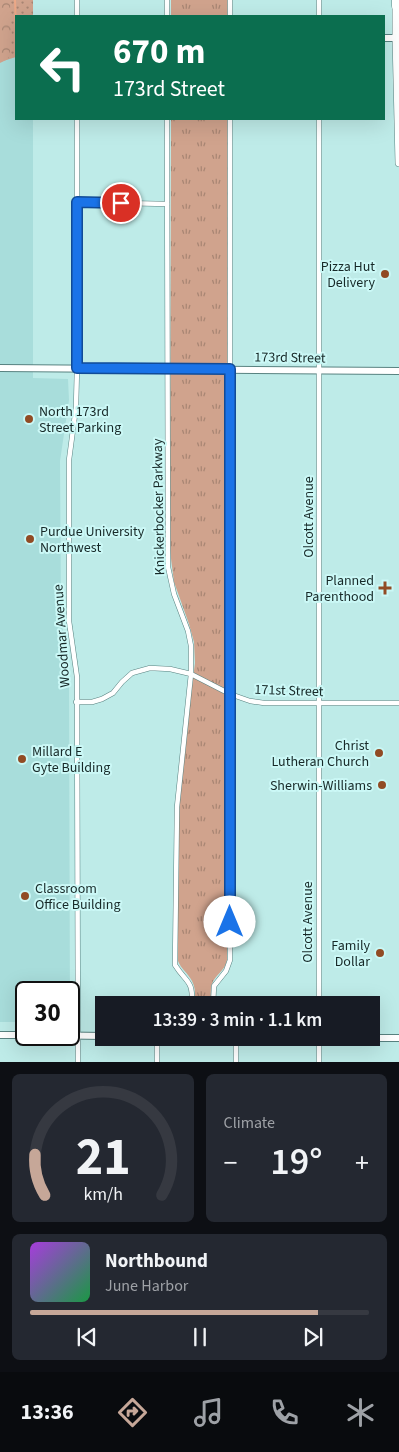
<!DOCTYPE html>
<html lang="en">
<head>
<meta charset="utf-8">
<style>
	body { margin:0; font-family:"Source Sans 3",sans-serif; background:#242831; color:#f1f3f6; height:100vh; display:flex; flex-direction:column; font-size:19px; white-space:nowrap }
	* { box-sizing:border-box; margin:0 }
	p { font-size:16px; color:#9ea1a6 }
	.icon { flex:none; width:28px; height:28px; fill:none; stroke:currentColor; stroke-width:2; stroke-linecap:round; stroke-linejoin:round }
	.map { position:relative; height:1062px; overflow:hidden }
	.sheet { display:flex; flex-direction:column; gap:12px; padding:12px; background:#0d0f14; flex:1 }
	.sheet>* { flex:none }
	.top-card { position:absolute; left:15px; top:15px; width:370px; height:105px; border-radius:0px; box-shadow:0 5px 20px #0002; background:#0b6e4f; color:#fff; overflow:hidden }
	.speed { position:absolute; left:15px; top:981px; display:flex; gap:10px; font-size:25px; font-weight:700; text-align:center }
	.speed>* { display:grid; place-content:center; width:65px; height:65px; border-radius:50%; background:#171b24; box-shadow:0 5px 20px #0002; line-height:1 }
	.speed .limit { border:2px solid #111; border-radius:8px; background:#fff; color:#111 }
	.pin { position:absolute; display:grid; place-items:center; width:42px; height:42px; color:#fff; margin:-21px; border:2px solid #fff; border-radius:50%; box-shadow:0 1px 5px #0007 }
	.me { position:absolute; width:55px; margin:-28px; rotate:0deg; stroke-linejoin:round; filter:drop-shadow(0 0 4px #0008) }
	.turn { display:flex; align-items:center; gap:18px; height:105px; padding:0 15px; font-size:22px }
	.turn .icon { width:65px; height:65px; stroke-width:2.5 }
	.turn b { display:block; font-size:35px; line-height:42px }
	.big { font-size:38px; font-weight:600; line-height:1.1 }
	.sheet .tile { flex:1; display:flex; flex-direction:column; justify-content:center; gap:8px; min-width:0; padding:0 18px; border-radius:8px; background:#242831 }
	.sheet .dial { align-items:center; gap:0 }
	.dial svg { height:130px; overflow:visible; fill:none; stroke:#363941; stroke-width:7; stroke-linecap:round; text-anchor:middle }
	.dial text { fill:#f1f3f6; stroke:none }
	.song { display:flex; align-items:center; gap:15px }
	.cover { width:60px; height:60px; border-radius:8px; background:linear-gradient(135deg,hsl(280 70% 55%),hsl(140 70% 35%)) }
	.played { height:5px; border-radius:2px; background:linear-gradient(90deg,#c6a798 85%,#363941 85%) }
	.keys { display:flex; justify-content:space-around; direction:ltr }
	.heat { display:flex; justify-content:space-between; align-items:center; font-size:28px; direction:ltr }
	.sheet .tiles { flex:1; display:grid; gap:12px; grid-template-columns:1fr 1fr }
	.tile:last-child { grid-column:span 2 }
	.trip { position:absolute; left:95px; top:996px; width:285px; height:50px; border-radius:0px; background:#171b24; box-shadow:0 5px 20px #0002; font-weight:600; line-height:50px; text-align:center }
	.tab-bar { display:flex; height:80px; justify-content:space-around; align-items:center; background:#090b0e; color:#9ea1a6 }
	.tab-bar .icon { width:35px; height:35px }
	.tab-bar .active { color:#c6a798 }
	.tab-bar b { font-size:22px; color:#f1f3f6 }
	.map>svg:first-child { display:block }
	.built { fill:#a8dddb }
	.grass { fill:url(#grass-dots) }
	.forest { fill:url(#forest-crowns) }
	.park { fill:url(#park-tufts) }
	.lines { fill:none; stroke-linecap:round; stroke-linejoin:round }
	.stream { stroke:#eca887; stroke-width:2 }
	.street-casing { stroke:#588280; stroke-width:5.5 }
	.secondary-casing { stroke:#588280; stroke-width:8 }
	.primary-casing { stroke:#588280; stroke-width:8 }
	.highway-casing { stroke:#588280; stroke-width:9 }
	.street { stroke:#fff; stroke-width:4.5 }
	.secondary { stroke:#fff; stroke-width:6 }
	.primary { stroke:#fff; stroke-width:7 }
	.highway { stroke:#fff; stroke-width:8 }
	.route-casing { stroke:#114b97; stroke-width:12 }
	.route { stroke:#1a73e8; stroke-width:9 }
	.poi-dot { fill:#914b24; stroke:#cbf8f6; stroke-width:2 }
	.labels { text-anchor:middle; stroke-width:4; stroke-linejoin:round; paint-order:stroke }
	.poi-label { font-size:14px; fill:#172928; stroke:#cbf8f6; text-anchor:end }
	.street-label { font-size:14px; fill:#172928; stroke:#cbf8f6 }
</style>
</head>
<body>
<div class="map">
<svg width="399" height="1062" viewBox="0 0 399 1062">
	<defs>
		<pattern id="grass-dots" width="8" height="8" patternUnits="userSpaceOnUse" patternTransform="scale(1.25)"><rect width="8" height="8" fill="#d0a38d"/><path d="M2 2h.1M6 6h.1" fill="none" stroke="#a88573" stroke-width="1.8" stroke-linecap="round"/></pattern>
		<pattern id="forest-crowns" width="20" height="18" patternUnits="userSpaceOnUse" patternTransform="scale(1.25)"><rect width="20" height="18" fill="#d0a38d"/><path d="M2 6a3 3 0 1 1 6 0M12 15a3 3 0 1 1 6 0" fill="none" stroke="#a88573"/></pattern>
		<pattern id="park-tufts" width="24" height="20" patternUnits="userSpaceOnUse" patternTransform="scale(1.25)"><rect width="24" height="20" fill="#d0a38d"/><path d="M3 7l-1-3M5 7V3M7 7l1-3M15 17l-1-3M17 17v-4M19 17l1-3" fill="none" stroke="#a88573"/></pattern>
	</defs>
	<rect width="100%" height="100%" fill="#beebe8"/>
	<polygon class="built" points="0,0 33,0 33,16 16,16 16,119 33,119 33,378 68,379 69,400 60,461 61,616 69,678 70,1022 69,992 26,992 26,1022 0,1022"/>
	<polygon class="grass" points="0,0 33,0 33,16 16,16 16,57 0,62"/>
	<path class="forest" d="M0 0H10C10 19 15 41 8 59L0 63Z"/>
	<g class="park">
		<rect x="171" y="0" width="57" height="16"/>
		<path d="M171 119H228L227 960C225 971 215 975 212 984 210 990 211 999 211 1005H195C195 997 196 988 192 981 188 973 181 969 178 961V794L195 663 194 642 189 624 174 582 170 551Z"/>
	</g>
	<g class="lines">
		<polyline class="stream" points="15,0 16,30"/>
		<g class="street-casing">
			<g id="street">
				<polyline points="77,16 77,0"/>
				<polyline points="167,16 167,0"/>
				<polyline points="230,16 230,0"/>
				<polyline points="319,16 319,0"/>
				<polyline points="77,119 77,368 76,407 69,460 69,621 77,677 78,1062"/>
				<path d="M167 119 168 567 174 594 188 631 191 646V674L177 807 175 965C187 984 193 979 192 1005"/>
				<polyline points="77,202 167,204"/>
				<polyline points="76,702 92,702 102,699 113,693 122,682 132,673 150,668 170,669 191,674 230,694 250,701 264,703 399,703"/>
				<polyline points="213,1005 214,986 226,971 230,960 230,119"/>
				<polyline points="319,1005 319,119"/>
				<polyline points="157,1038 157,1062"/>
				<polyline points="236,1038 236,1062"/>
				<polyline points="319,1062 319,1038"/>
			</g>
		</g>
		<g class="secondary-casing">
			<g id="secondary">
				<polyline points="384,38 399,38"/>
				<polyline points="0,368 399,371"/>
				<polyline points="0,1035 26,1035"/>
				<polyline points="36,1035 104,1036"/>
				<polyline points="288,1038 399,1038"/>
			</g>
		</g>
		<g class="primary-casing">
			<polyline id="primary" points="396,0 396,38 399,163"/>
		</g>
		<g class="highway-casing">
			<polyline id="highway" points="396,0 396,6"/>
		</g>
		<use href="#street" class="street"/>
		<use href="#secondary" class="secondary"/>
		<use href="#primary" class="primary"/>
		<use href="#highway" class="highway"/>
	</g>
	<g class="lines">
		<g class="route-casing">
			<polyline id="route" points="121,203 77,202 77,368 230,369 230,922"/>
		</g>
		<use href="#route" class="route"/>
	</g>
	<g class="poi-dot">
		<circle cx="385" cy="274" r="5"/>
		<circle cx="29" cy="419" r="5"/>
		<circle cx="30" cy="539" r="5"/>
		<path d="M382.5 580.5h5v5h5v5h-5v5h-5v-5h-5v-5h5z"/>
		<circle cx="379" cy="753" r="5"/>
		<circle cx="22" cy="759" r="5"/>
		<circle cx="382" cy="785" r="5"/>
		<circle cx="25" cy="896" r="5"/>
		<circle cx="380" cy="953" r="5"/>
	</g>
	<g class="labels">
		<g class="poi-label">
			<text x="375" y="271">Pizza Hut<tspan x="375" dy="16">Delivery</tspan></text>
			<text x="39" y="416" text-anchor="start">North 173rd<tspan x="39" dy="16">Street Parking</tspan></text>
			<text x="40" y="536" text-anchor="start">Purdue University<tspan x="40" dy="16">Northwest</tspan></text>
			<text x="374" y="585">Planned<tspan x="374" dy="16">Parenthood</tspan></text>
			<text x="369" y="750">Christ<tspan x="369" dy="16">Lutheran Church</tspan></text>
			<text x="32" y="756" text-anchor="start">Millard E<tspan x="32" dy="16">Gyte Building</tspan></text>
			<text x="372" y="790">Sherwin-Williams</text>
			<text x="35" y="893" text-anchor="start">Classroom<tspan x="35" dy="16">Office Building</tspan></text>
			<text x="370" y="950">Family<tspan x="370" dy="16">Dollar</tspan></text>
		</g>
		<g class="street-label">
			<text transform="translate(290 357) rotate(1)" y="5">173rd Street</text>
			<text transform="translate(158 507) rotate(-91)" y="5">Knickerbocker Parkway</text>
			<text transform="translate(308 517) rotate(-90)" y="5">Olcott Avenue</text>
			<text transform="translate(61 636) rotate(-94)" y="5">Woodmar Avenue</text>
			<text transform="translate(289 690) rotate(2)" y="5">171st Street</text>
			<text transform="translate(307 922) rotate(-90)" y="5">Olcott Avenue</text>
		</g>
	</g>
</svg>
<div class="speed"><div class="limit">30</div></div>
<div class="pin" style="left:121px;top:203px;background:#d93025"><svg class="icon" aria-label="arrive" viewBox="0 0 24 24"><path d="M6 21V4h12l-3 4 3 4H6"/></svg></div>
<svg class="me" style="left:230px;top:922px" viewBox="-20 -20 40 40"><circle r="19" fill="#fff"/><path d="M0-13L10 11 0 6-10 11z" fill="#1a73e8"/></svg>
<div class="trip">13:39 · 3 min · 1.1 km</div>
<div class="top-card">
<div class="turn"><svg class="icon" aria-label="left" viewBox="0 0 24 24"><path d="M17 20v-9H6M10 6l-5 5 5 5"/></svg><div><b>670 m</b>173rd Street</div></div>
</div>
</div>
<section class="sheet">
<div class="tiles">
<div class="tile dial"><svg viewBox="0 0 100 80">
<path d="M14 69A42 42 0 1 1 86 69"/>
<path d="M14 69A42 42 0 0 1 8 44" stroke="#c6a798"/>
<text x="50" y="56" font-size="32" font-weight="700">21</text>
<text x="50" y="72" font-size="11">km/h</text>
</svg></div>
<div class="tile"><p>Climate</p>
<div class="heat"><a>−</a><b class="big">19°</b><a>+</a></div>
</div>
<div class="tile">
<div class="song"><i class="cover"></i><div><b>Northbound</b><p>June Harbor</p></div></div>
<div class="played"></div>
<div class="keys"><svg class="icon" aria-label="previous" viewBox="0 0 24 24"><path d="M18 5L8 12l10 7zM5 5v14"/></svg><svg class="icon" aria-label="pause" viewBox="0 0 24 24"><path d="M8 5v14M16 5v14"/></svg><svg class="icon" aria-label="next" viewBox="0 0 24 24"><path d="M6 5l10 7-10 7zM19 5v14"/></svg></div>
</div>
</div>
</section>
<nav class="tab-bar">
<b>13:36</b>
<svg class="icon active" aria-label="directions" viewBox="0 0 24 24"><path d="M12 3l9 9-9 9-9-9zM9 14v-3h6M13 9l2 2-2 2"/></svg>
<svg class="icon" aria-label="music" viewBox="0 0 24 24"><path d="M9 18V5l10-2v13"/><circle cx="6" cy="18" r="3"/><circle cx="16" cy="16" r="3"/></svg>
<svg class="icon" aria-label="phone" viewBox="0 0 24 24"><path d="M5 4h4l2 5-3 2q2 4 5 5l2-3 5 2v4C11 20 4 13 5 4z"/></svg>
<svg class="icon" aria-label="climate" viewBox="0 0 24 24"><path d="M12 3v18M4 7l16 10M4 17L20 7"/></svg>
</nav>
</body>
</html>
